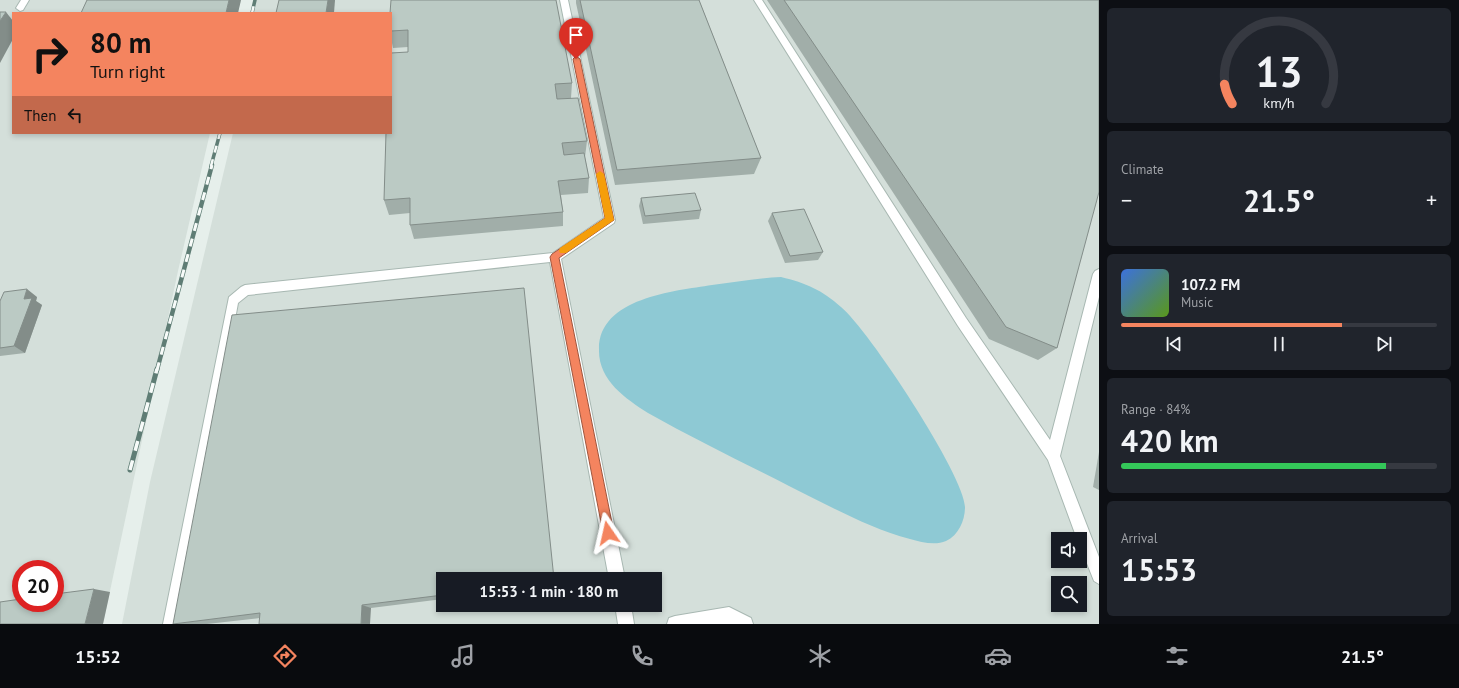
<!DOCTYPE html>
<html lang="en">
<head>
<meta charset="utf-8">
<style>
	body { margin:0; font-family:"PT Sans",sans-serif; background:#20242c; color:#f1f3f6; height:100vh; display:flex; flex-direction:column; font-size:15px; white-space:nowrap }
	* { box-sizing:border-box; margin:0 }
	p { font-size:13px; color:#9ea1a6 }
	.icon { flex:none; width:22px; height:22px; fill:none; stroke:currentColor; stroke-width:2; stroke-linecap:round; stroke-linejoin:round }
	.map { position:relative; flex:1; overflow:hidden }
	.panel { display:flex; flex-direction:column; gap:8px; padding:8px; background:#0d0f14; width:360px }
	.panel>* { flex:none }
	.guide { position:absolute; left:12px; top:12px; width:380px; height:122px; border-radius:0px; box-shadow:0 2px 6px #0003; background:#f4845f; color:#111; overflow:hidden }
	.tools { position:absolute; left:1051px; top:532px; display:grid; gap:8px }
	.tools a { display:grid; place-items:center; width:36px; height:36px; border-radius:0px; background:#171b24; box-shadow:0 2px 6px #0003; font-size:20px }
	.speed { position:absolute; left:12px; top:560px; display:flex; gap:8px; font-size:20px; font-weight:700; text-align:center }
	.speed>* { display:grid; place-content:center; width:52px; height:52px; border-radius:50%; background:#171b24; box-shadow:0 2px 6px #0003; line-height:1 }
	.speed .limit { border:6px solid #d22; background:#fff; color:#111 }
	.pin { position:absolute; display:grid; place-items:center; width:34px; height:34px; color:#fff; margin:-41px -17px; border-radius:50% 50% 50% 0; rotate:-45deg; box-shadow:0 0 4px #0007 }
	.pin .icon { rotate:45deg }
	.me { position:absolute; width:44px; margin:-22px; rotate:349deg; stroke-linejoin:round; filter:drop-shadow(0 0 3px #0008) }
	.turn { display:flex; align-items:center; gap:14px; height:84px; padding:0 12px; font-size:18px }
	.turn .icon { width:52px; height:52px; stroke-width:2.5 }
	.turn b { display:block; font-size:28px; line-height:34px }
	.then { display:flex; align-items:center; height:38px; padding:0 12px; background:#0003; gap:8px; font-size:15px }
	.big { font-size:30px; font-weight:800; line-height:1.1 }
	.panel .tile { flex:1; display:flex; flex-direction:column; justify-content:center; gap:6px; min-width:0; padding:0 14px; border-radius:6px; background:#20242c }
	.panel .dial { align-items:center; gap:0 }
	.dial svg { height:104px; overflow:visible; fill:none; stroke:#363941; stroke-width:7; stroke-linecap:round; text-anchor:middle }
	.dial text { fill:#f1f3f6; stroke:none }
	.song { display:flex; align-items:center; gap:12px }
	.cover { width:48px; height:48px; border-radius:6px; background:linear-gradient(135deg,hsl(220 70% 55%),hsl(90 70% 35%)) }
	.played { height:4px; border-radius:2px; background:linear-gradient(90deg,#f4845f 70%,#363941 70%) }
	.keys { display:flex; justify-content:space-around; direction:ltr }
	.heat { display:flex; justify-content:space-between; align-items:center; font-size:22px; direction:ltr }
	.charge { height:6px; border-radius:3px; background:linear-gradient(90deg,#34c759 84%,#363941 0) }
	.trip { position:absolute; left:436px; top:572px; width:226px; height:40px; border-radius:0px; background:#171b24; box-shadow:0 2px 6px #0003; font-weight:800; line-height:40px; text-align:center }
	.tab-bar { display:flex; height:64px; justify-content:space-around; align-items:center; background:#090b0e; color:#9ea1a6 }
	.tab-bar .icon { width:28px; height:28px }
	.tab-bar .on { color:#f4845f }
	.tab-bar b { font-size:18px; color:#f1f3f6 }
	main { display:flex; flex:1; min-height:0 }
	.map>svg:first-child { display:block }
	.built { fill:#d4dfda; fill-rule:evenodd }
	.water { fill:#8ec9d4 }
	.lines { fill:none; stroke-linecap:round; stroke-linejoin:round }
	.service-casing { stroke:#a8b8b2; stroke-width:2 }
	.service { fill:#fff; fill-rule:evenodd }
	.rail-far2-casing { stroke:#5f7d75; stroke-width:3.5 }
	.rail-far1-casing { stroke:#5f7d75; stroke-width:4.5 }
	.rail-casing { stroke:#5f7d75; stroke-width:5 }
	.rail-far2 { stroke:#f7fbf9; stroke-width:2.5; stroke-dasharray:7; stroke-linecap:butt }
	.rail-far1 { stroke:#f7fbf9; stroke-width:3; stroke-dasharray:8; stroke-linecap:butt }
	.rail { stroke:#f7fbf9; stroke-width:3.5; stroke-dasharray:10; stroke-linecap:butt }
	.wall { fill:#a1aea9 }
	.shaded-wall { fill:#838d89 }
	.building { fill:#bbcac4; stroke:#838d89 }
	.route { fill:#f4845f; stroke:#9f563e }
	.slow { fill:#f59e0b }
</style>
</head>
<body>
<main>
<div class="map">
<svg width="1099" height="624" viewBox="0 0 1099 624">
	<rect width="100%" height="100%" fill="#e6efeb"/>
	<g class="built">
		<path d="M0 0H241L238 13H13V133H210L178 271 103 624H0ZM21 569H55V603H21Z"/>
		<path d="M255 0H1099V624H122L150 482 233 133H391V13H253ZM1058 539H1080V561H1058ZM443 579H655V605H443ZM1058 583H1080V605H1058Z"/>
	</g>
	<path class="water" d="M781 277C806 283 822 290 841 307 868 329 965 476 965 507 965 520 959 535 946 541 935 546 921 542 910 539 868 528 828 505 789 486 742 462 694 439 648 413 625 398 598 380 599 349 599 298 674 291 712 285 735 282 758 278 781 277Z"/>
	<g class="lines">
		<g class="service-casing">
			<g id="service">
				<polygon points="21,0 29,0 23,10 20,11 16,8"/>
				<polygon points="560,0 568,0 615,220 614,223 561,259 625,579 609,579 550,262 248,295 238,303 179,624 163,624 229,297 241,287 245,285 553,253 604,218"/>
				<polygon points="754,0 762,0 966,318 1050,440 1093,274 1095,271 1099,269 1099,297 1060,456 1099,557 1099,584 1094,581 1080,546 1080,539 1077,539 1048,460 958,326"/>
				<polygon points="615,605 631,605 634,624 618,624"/>
				<polygon points="729,607 751,618 753,624 667,624 669,618 675,616"/>
			</g>
		</g>
		<use href="#service" class="service"/>
		<g class="rail-far2-casing">
			<g id="rail-far2">
				<polyline points="252,13 255,0"/>
				<polyline points="211,166 220,133"/>
			</g>
		</g>
		<g class="rail-far1-casing">
			<polyline id="rail-far1" points="157,370 212,165"/>
		</g>
		<g class="rail-casing">
			<polyline id="rail" points="130,470 157,369"/>
		</g>
		<use href="#rail-far2" class="rail-far2"/>
		<use href="#rail-far1" class="rail-far1"/>
		<use href="#rail" class="rail"/>
	</g>
	<g class="wall">
		<polygon points="576,0 699,0 761,158 754,174 615,185 576,3"/>
		<polygon points="767,0 1099,0 1057,348 1038,360 989,339"/>
		<polygon points="391,13 572,83 571,98 587,141 585,157 589,178 588,193 561,195 563,212 563,226 414,239 410,225 410,213 389,215 384,200 408,52 408,47 393,48 391,38"/>
		<polygon points="40,133 57,133 42,134"/>
		<polygon points="641,198 701,210 699,219 643,224 639,206"/>
		<polygon points="772,213 823,252 818,260 785,263 768,221"/>
		<polygon points="37,297 36,301 42,305 25,353 0,356 0,301"/>
		<polygon points="1099,452 1099,490 1093,487"/>
		<polygon points="443,579 443,599 371,608 260,618 207,624 173,624"/>
	</g>
	<g class="shaded-wall">
		<polygon points="229,0 241,0 238,13 226,13"/>
		<polygon points="328,0 335,0 334,13 326,13"/>
		<polygon points="6,12 13,21 13,39 0,63 0,21"/>
		<polygon points="27,289 37,297 36,301 42,305 25,353 14,346 24,299"/>
		<polygon points="94,589 110,592 103,624 85,624"/>
		<polygon points="362,605 371,608 370,624 361,624"/>
	</g>
	<g class="building">
		<polygon points="87,0 229,0 226,13 81,13"/>
		<polygon points="279,0 328,0 326,13 276,13"/>
		<polygon points="391,0 556,0 572,83 555,84 557,99 578,98 587,141 562,143 564,155 584,153 589,178 558,181 563,212 410,225 410,198 384,200 386,133 391,133 391,53 408,52 408,30 391,31 391,13 390,13"/>
		<polygon points="580,0 699,0 761,158 617,170"/>
		<polygon points="784,0 1099,0 1099,192 1057,348 1006,327"/>
		<polygon points="0,12 6,12 0,21"/>
		<polygon points="695,193 701,210 645,216 641,198"/>
		<polygon points="804,209 823,252 790,256 772,213"/>
		<polygon points="524,288 554,579 443,579 443,595 362,605 361,624 259,624 260,613 173,624 232,315"/>
		<polygon points="27,289 24,299 32,298 14,346 0,348 0,301 4,292"/>
		<polygon points="94,589 85,624 0,624 0,602 21,599 21,603 55,603 55,594"/>
	</g>
	<polygon class="route" points="576,56 580,59 614,220 559,258 614,533 612,537 608,539 604,537 603,533 550,257 552,254 605,218 573,59"/>
	<polygon class="slow" points="600,171 604,174 614,220 566,253 560,253 559,251 560,248 605,218 596,174"/>
</svg>
<div class="tools">
<a><svg class="icon" aria-label="sound" viewBox="0 0 24 24"><path d="M4 9h4l5-4v14l-5-4H4zM17 9q2 3 0 6"/></svg></a>
<a><svg class="icon" aria-label="search" viewBox="0 0 24 24"><circle cx="10" cy="10" r="6"/><path d="M15 15l6 6"/></svg></a>
</div>
<div class="speed"><div class="limit">20</div></div>
<div class="pin" style="left:576px;top:59px;background:#d93025"><svg class="icon" aria-label="arrive" viewBox="0 0 24 24"><path d="M6 21V4h12l-3 4 3 4H6"/></svg></div>
<svg class="me" style="left:608px;top:533px" viewBox="-20 -20 40 40"><path d="M0-17L14 15 0 8-14 15z" fill="#f4845f" stroke="#fff" stroke-width="4"/></svg>
<div class="trip">15:53 · 1 min · 180 m</div>
<div class="guide">
<div class="turn"><svg class="icon" aria-label="right" viewBox="0 0 24 24"><path d="M7 20v-9h11M14 6l5 5-5 5"/></svg><div><b>80 m</b>Turn right</div></div>
<div class="then">Then<svg class="icon" aria-label="left" viewBox="0 0 24 24"><path d="M17 20v-9H6M10 6l-5 5 5 5"/></svg></div>
</div>
</div>
<section class="panel">
<div class="tile dial"><svg viewBox="0 0 100 80">
<path d="M14 69A42 42 0 1 1 86 69"/>
<path d="M14 69A42 42 0 0 1 8 54" stroke="#f4845f"/>
<text x="50" y="56" font-size="32" font-weight="700">13</text>
<text x="50" y="72" font-size="11">km/h</text>
</svg></div>
<div class="tile"><p>Climate</p>
<div class="heat"><a>−</a><b class="big">21.5°</b><a>+</a></div>
</div>
<div class="tile">
<div class="song"><i class="cover"></i><div><b>107.2 FM</b><p>Music</p></div></div>
<div class="played"></div>
<div class="keys"><svg class="icon" aria-label="previous" viewBox="0 0 24 24"><path d="M18 5L8 12l10 7zM5 5v14"/></svg><svg class="icon" aria-label="pause" viewBox="0 0 24 24"><path d="M8 5v14M16 5v14"/></svg><svg class="icon" aria-label="next" viewBox="0 0 24 24"><path d="M6 5l10 7-10 7zM19 5v14"/></svg></div>
</div>
<div class="tile"><p>Range · 84%</p><b class="big">420 km</b><div class="charge"></div></div>
<div class="tile"><p>Arrival</p><b class="big">15:53</b></div>
</section>
</main>
<nav class="tab-bar">
<b>15:52</b>
<svg class="icon on" aria-label="directions" viewBox="0 0 24 24"><path d="M12 3l9 9-9 9-9-9zM9 14v-3h6M13 9l2 2-2 2"/></svg>
<svg class="icon" aria-label="music" viewBox="0 0 24 24"><path d="M9 18V5l10-2v13"/><circle cx="6" cy="18" r="3"/><circle cx="16" cy="16" r="3"/></svg>
<svg class="icon" aria-label="phone" viewBox="0 0 24 24"><path d="M5 4h4l2 5-3 2q2 4 5 5l2-3 5 2v4C11 20 4 13 5 4z"/></svg>
<svg class="icon" aria-label="climate" viewBox="0 0 24 24"><path d="M12 3v18M4 7l16 10M4 17L20 7"/></svg>
<svg class="icon" aria-label="car" viewBox="0 0 24 24"><path d="M5 17H2v-5l4-1 3-4h7l3 4 3 1v5h-3M9 17h6M6 11h13"/><circle cx="7" cy="17" r="2"/><circle cx="17" cy="17" r="2"/></svg>
<svg class="icon" aria-label="filters" viewBox="0 0 24 24"><path d="M4 7h16M4 17h16"/><circle cx="9" cy="7" r="2"/><circle cx="15" cy="17" r="2"/></svg>
<b>21.5°</b>
</nav>
</body>
</html>
